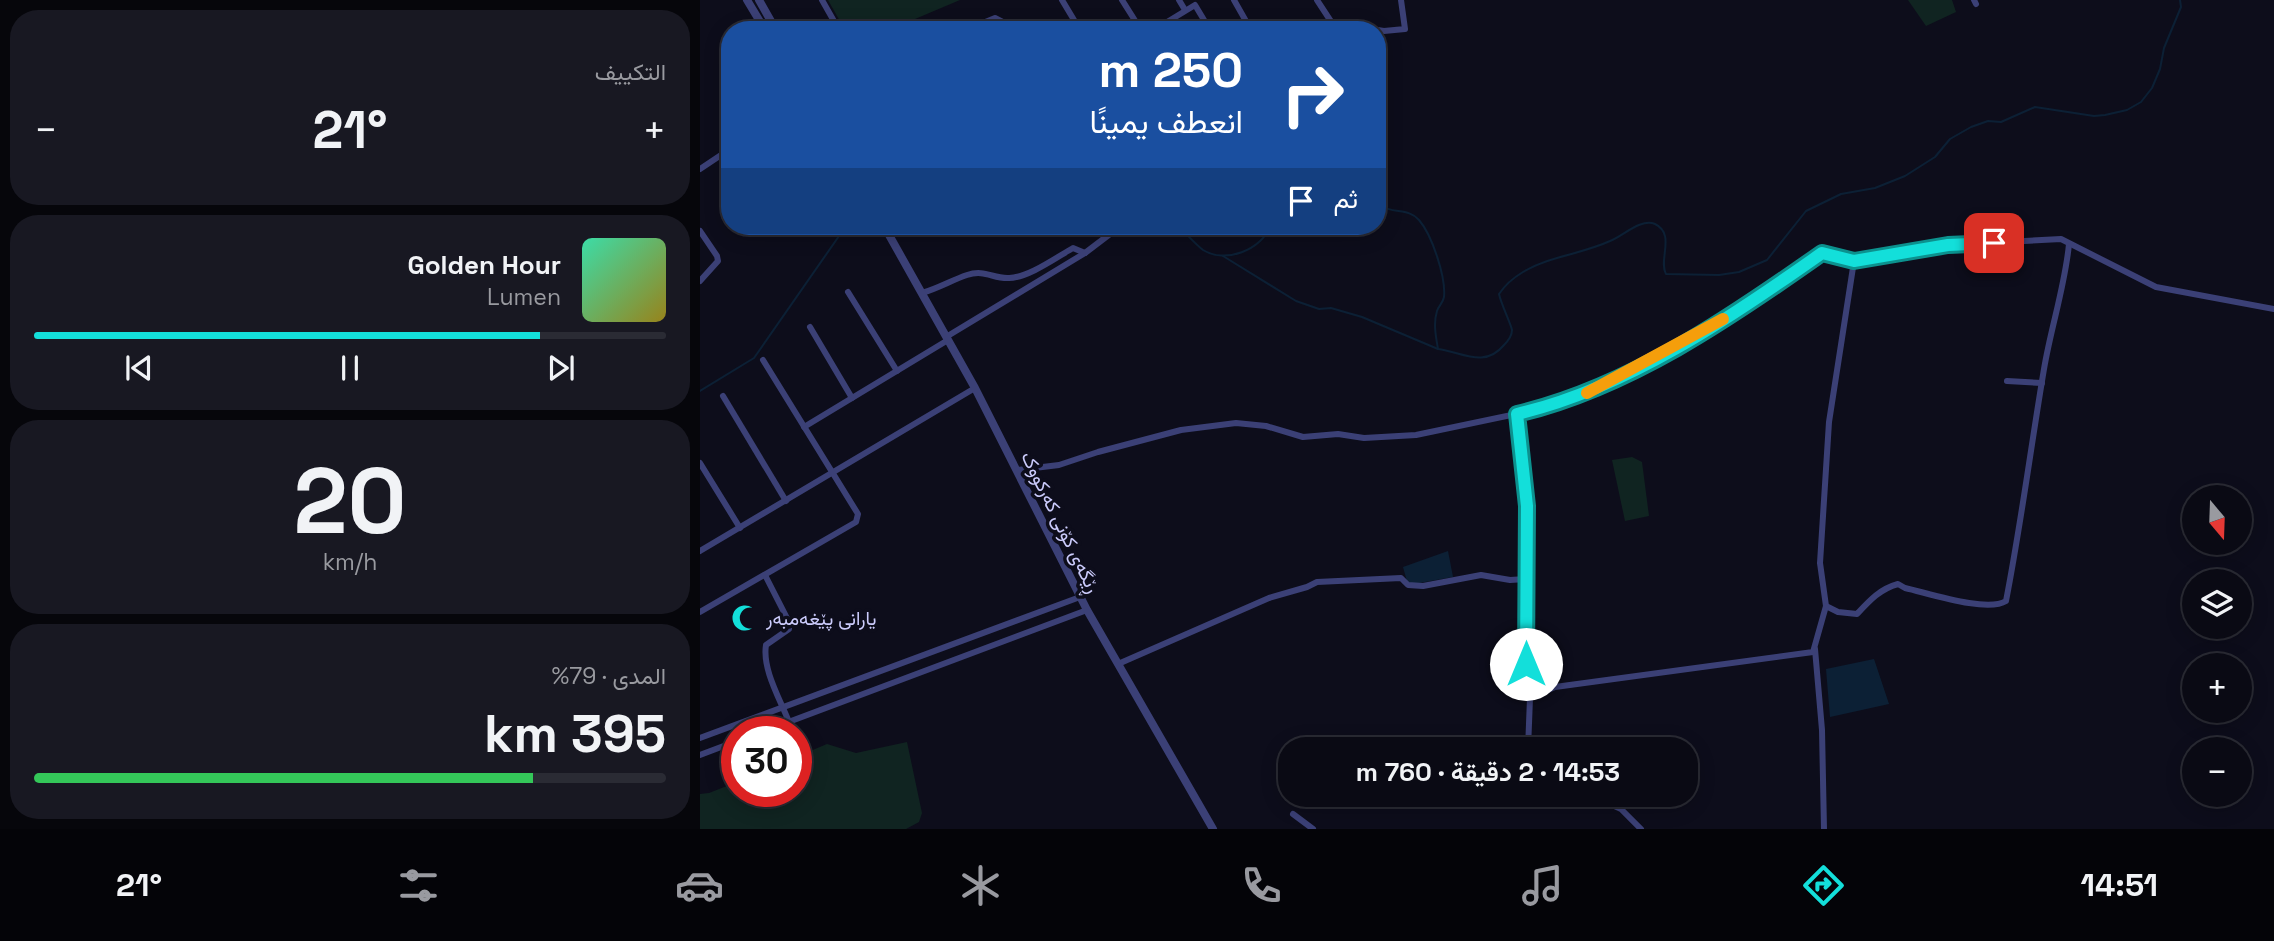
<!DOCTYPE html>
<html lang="ar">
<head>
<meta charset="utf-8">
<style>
	body { margin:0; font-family:"Space Grotesk",Vazirmatn,sans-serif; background:#181822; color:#f1f3f6; direction:rtl; height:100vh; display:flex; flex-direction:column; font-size:26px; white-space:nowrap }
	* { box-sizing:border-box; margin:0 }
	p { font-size:23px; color:#999aa0 }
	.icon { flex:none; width:38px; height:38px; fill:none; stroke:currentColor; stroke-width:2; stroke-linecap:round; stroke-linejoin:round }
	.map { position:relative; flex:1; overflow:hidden; direction:ltr }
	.panel { display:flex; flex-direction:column; gap:10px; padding:10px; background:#06060b; width:700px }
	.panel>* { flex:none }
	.guide { position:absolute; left:21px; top:21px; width:665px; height:214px; border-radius:28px; box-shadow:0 4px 18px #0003,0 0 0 2px #2a2b34; direction:rtl; background:#1a4fa0; color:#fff; overflow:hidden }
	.needle { width:46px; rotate:161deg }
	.fabs { position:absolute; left:1482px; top:485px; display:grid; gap:14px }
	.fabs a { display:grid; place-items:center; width:70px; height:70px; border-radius:50%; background:#0a0a14; box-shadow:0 4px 18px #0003,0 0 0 2px #2a2b34; font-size:35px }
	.speed { position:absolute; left:21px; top:716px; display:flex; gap:14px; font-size:35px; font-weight:700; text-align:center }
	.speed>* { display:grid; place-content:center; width:91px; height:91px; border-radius:50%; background:#0a0a14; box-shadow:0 4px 18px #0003,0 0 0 2px #2a2b34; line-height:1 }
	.speed .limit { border:10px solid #d22; background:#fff; color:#111 }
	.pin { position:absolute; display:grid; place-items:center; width:60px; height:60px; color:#fff; margin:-30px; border-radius:14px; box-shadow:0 4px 10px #0006 }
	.me { position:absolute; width:77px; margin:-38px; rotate:0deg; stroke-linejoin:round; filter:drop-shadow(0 0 5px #0008) }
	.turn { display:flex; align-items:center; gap:24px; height:147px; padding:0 28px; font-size:32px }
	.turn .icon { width:91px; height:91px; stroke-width:2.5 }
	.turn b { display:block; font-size:49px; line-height:60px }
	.then { display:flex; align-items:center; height:66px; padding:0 28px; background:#0003; gap:14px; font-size:26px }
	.big { font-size:52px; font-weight:600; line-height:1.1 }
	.panel .widget { flex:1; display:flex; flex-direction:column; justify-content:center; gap:10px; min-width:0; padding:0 24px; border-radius:28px; background:#181822 }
	.panel .dial { align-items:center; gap:0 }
	.dial b { font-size:91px; line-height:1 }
	.song { display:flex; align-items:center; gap:21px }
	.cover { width:84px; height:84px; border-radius:10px; background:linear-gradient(135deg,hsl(160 70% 55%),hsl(50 70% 35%)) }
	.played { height:7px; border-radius:4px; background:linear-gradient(90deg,#13dfda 80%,#2a2b34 80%) }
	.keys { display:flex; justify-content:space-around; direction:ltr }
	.heat { display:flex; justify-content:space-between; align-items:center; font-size:38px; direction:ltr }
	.charge { height:10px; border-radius:5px; background:linear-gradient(90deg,#34c759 79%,#2a2b34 0) }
	.trip { position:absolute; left:578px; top:737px; width:420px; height:70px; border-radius:28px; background:#0a0a14; box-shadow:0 4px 18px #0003,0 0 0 2px #2a2b34; font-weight:600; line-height:70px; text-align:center; direction:rtl }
	.menu { display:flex; height:112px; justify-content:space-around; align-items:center; background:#040408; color:#999aa0 }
	.menu .icon { width:49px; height:49px }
	.menu .active { color:#13dfda }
	.menu b { font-size:32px; color:#f1f3f6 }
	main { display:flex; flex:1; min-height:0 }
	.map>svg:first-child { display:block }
	.green { fill:#102421 }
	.water { fill:#0c2035 }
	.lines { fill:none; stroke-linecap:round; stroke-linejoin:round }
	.stream { stroke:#0c2035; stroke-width:2 }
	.minor { stroke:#3b4076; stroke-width:6 }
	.tertiary { stroke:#3b4076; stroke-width:8 }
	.route-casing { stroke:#0c918e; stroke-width:18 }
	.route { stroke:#13dfda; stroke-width:12 }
	.slow { stroke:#f59e0b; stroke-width:12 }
	.labels { text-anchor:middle; stroke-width:7; stroke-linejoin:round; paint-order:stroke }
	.street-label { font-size:19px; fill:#cbcbfb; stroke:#0d0d1b }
	.poi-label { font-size:19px; fill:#cbcbfb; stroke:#0d0d1b; text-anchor:start }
</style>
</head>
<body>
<main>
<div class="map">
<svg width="1574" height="829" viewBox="0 0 1574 829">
	<rect width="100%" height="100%" fill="#0d0d1b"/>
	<g class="green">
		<polygon points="128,0 260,0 189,30 145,30"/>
		<polygon points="1208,0 1252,0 1256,12 1226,26"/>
		<polygon points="932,457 942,462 949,516 925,521 912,460"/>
		<polygon points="207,742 222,813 219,822 206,829 0,829 0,794 9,793 37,782 37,791 96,791 96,757 127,744 156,753"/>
	</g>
	<g class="water">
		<polygon points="748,551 753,577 708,585 703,567"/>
		<polygon points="1174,659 1189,704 1130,717 1126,669"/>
	</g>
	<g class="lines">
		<g class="stream">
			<path d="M677 205 680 204C691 215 708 207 719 220 732 235 746 277 744 297 743 303 739 305 737 311 733 324 736 337 738 349 762 352 784 369 804 345 808 341 812 336 812 330 811 324 801 304 799 294 805 285 813 278 823 272 850 256 882 254 910 241 923 236 941 218 955 224 976 234 958 260 966 274L1019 275 1039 272 1067 260 1106 211 1141 194 1175 188 1205 176 1235 157 1250 139 1271 127 1288 121 1301 122 1335 107 1394 116 1405 115 1427 110 1441 102 1452 88 1460 69 1464 48 1481 7 1480 0"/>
			<path d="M478 226C486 233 494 243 503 250 525 264 562 250 570 226"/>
			<polyline points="523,256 596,301 619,309 631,308 662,317 738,349"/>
			<polyline points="0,391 54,358 146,226"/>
		</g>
		<g class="minor">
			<polyline points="122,0 139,30"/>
			<polyline points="362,0 380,30"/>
			<polyline points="422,0 441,30"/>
			<polyline points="479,0 485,10"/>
			<polyline points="534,0 551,30"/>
			<polyline points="617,0 632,23 684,31 705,29 701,0"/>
			<polyline points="1274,0 1276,4"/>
			<polyline points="266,30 295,18 318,30"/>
			<polyline points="454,30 495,5 510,30"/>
			<polyline points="0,169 30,149"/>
			<polyline points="0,231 17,256 18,261 0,281"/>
			<polyline points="410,234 427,226"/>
			<path d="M1154 261 1129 422 1120 563 1126 606 1138 612 1157 614C1170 600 1180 589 1198 584L1205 588C1228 593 1287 613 1306 601 1321 524 1331 446 1344 369 1351 327 1365 286 1369 244"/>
			<polyline points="148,292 197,371"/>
			<path d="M222 293C239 288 252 280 267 275 285 269 293 279 309 278 328 278 357 257 373 248L385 253"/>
			<polyline points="110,327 152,398"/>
			<polyline points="246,337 385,253 410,234 406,226"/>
			<polyline points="1307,381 1342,383"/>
			<polyline points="23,396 86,501"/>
			<polyline points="817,414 827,506 826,664 830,698"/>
			<polyline points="104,427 248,340"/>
			<polyline points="0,463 40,528"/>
			<polyline points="318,470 359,465 398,452 481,430 536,423 566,426 603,437 638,434 664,438 716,435 826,412 895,390 1054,302 1122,253 1154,261 1248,245 1361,239 1456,287 1574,309"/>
			<polyline points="0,551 275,388"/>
			<path d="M65 575 89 622V629L66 645C62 669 80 699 89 722"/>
			<polyline points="0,612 156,522 158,514 63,360"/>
			<polyline points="1115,649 1122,730 1124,829"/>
			<polyline points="418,664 569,598 607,587 617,582 701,578 708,585 723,586 781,575 810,580 826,579"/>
			<polyline points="62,732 387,610"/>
			<polyline points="0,738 380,597"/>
			<polyline points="828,749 830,698 855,687 1113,652 1126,606"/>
			<polyline points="0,755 37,741"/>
			<polyline points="828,794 833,799 910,804 921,809 941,829"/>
			<polyline points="593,814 613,829"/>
		</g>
		<g class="tertiary">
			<polyline points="47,0 65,30"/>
			<polyline points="59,0 76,30"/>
			<polyline points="184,226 275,388 387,610 513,829"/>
		</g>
	</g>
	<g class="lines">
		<g class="route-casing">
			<path id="route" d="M826 664 827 506 817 414C928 388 1030 318 1122 253L1154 261 1248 245 1294 243"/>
		</g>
		<use href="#route" class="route"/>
		<polyline class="slow" points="887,393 1023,319"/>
	</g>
	<defs>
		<g id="mosque-bare" transform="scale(2.1)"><path d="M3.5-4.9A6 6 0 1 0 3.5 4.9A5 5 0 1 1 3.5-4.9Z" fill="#13dfda" stroke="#0d0d1b" stroke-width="2.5" paint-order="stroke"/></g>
	</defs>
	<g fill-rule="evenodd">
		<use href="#mosque-bare" x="45" y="618"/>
	</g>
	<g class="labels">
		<g class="street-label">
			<text transform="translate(361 522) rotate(64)" y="7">ڕێگەی کۆنی کەرکووک</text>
		</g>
		<g class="poi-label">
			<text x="66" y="625">یارانی پێغەمبەر</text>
		</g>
	</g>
</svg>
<div class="fabs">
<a><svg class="needle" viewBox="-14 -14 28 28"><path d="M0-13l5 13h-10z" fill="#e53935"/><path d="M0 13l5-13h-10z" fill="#999aa0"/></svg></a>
<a><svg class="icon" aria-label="layers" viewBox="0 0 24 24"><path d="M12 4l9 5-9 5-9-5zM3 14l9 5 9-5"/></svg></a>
<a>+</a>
<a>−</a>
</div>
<div class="speed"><div class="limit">30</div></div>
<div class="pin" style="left:1294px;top:243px;background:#d93025"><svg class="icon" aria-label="arrive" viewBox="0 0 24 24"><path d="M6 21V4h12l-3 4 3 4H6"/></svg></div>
<svg class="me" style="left:826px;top:664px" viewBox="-20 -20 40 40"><circle r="19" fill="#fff"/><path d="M0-13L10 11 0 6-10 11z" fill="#13dfda"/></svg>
<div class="trip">14:53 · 2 دقيقة · 760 m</div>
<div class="guide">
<div class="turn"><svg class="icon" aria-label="right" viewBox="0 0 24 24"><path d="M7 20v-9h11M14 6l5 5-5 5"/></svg><div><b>250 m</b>انعطف يمينًا</div></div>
<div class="then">ثم<svg class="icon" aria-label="arrive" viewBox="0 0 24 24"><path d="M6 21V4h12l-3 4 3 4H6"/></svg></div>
</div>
</div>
<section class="panel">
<div class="widget"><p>التكييف</p>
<div class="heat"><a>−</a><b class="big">21°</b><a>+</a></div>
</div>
<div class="widget">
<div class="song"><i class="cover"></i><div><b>Golden Hour</b><p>Lumen</p></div></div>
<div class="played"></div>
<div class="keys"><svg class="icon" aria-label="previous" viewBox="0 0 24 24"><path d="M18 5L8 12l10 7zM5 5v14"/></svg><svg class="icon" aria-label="pause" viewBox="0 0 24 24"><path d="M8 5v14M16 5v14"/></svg><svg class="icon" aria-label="next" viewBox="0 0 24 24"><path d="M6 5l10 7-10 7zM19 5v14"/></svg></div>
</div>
<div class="widget dial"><b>20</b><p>km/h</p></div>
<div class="widget"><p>المدى · 79%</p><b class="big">395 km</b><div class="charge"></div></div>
</section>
</main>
<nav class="menu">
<b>14:51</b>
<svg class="icon active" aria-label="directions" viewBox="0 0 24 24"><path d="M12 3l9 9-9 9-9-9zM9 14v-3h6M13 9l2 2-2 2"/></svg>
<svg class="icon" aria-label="music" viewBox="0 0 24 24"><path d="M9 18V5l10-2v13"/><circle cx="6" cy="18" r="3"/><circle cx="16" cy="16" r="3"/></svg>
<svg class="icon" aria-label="phone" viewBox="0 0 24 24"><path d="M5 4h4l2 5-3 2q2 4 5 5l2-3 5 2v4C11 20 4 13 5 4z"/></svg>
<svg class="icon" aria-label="climate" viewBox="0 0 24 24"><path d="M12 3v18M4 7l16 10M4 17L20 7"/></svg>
<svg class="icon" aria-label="car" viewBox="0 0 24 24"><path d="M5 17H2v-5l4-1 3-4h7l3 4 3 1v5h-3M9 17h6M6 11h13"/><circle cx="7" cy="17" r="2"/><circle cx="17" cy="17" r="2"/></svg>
<svg class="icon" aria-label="filters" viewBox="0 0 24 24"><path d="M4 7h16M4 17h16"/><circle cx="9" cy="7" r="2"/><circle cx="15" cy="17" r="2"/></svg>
<b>21°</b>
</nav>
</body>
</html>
